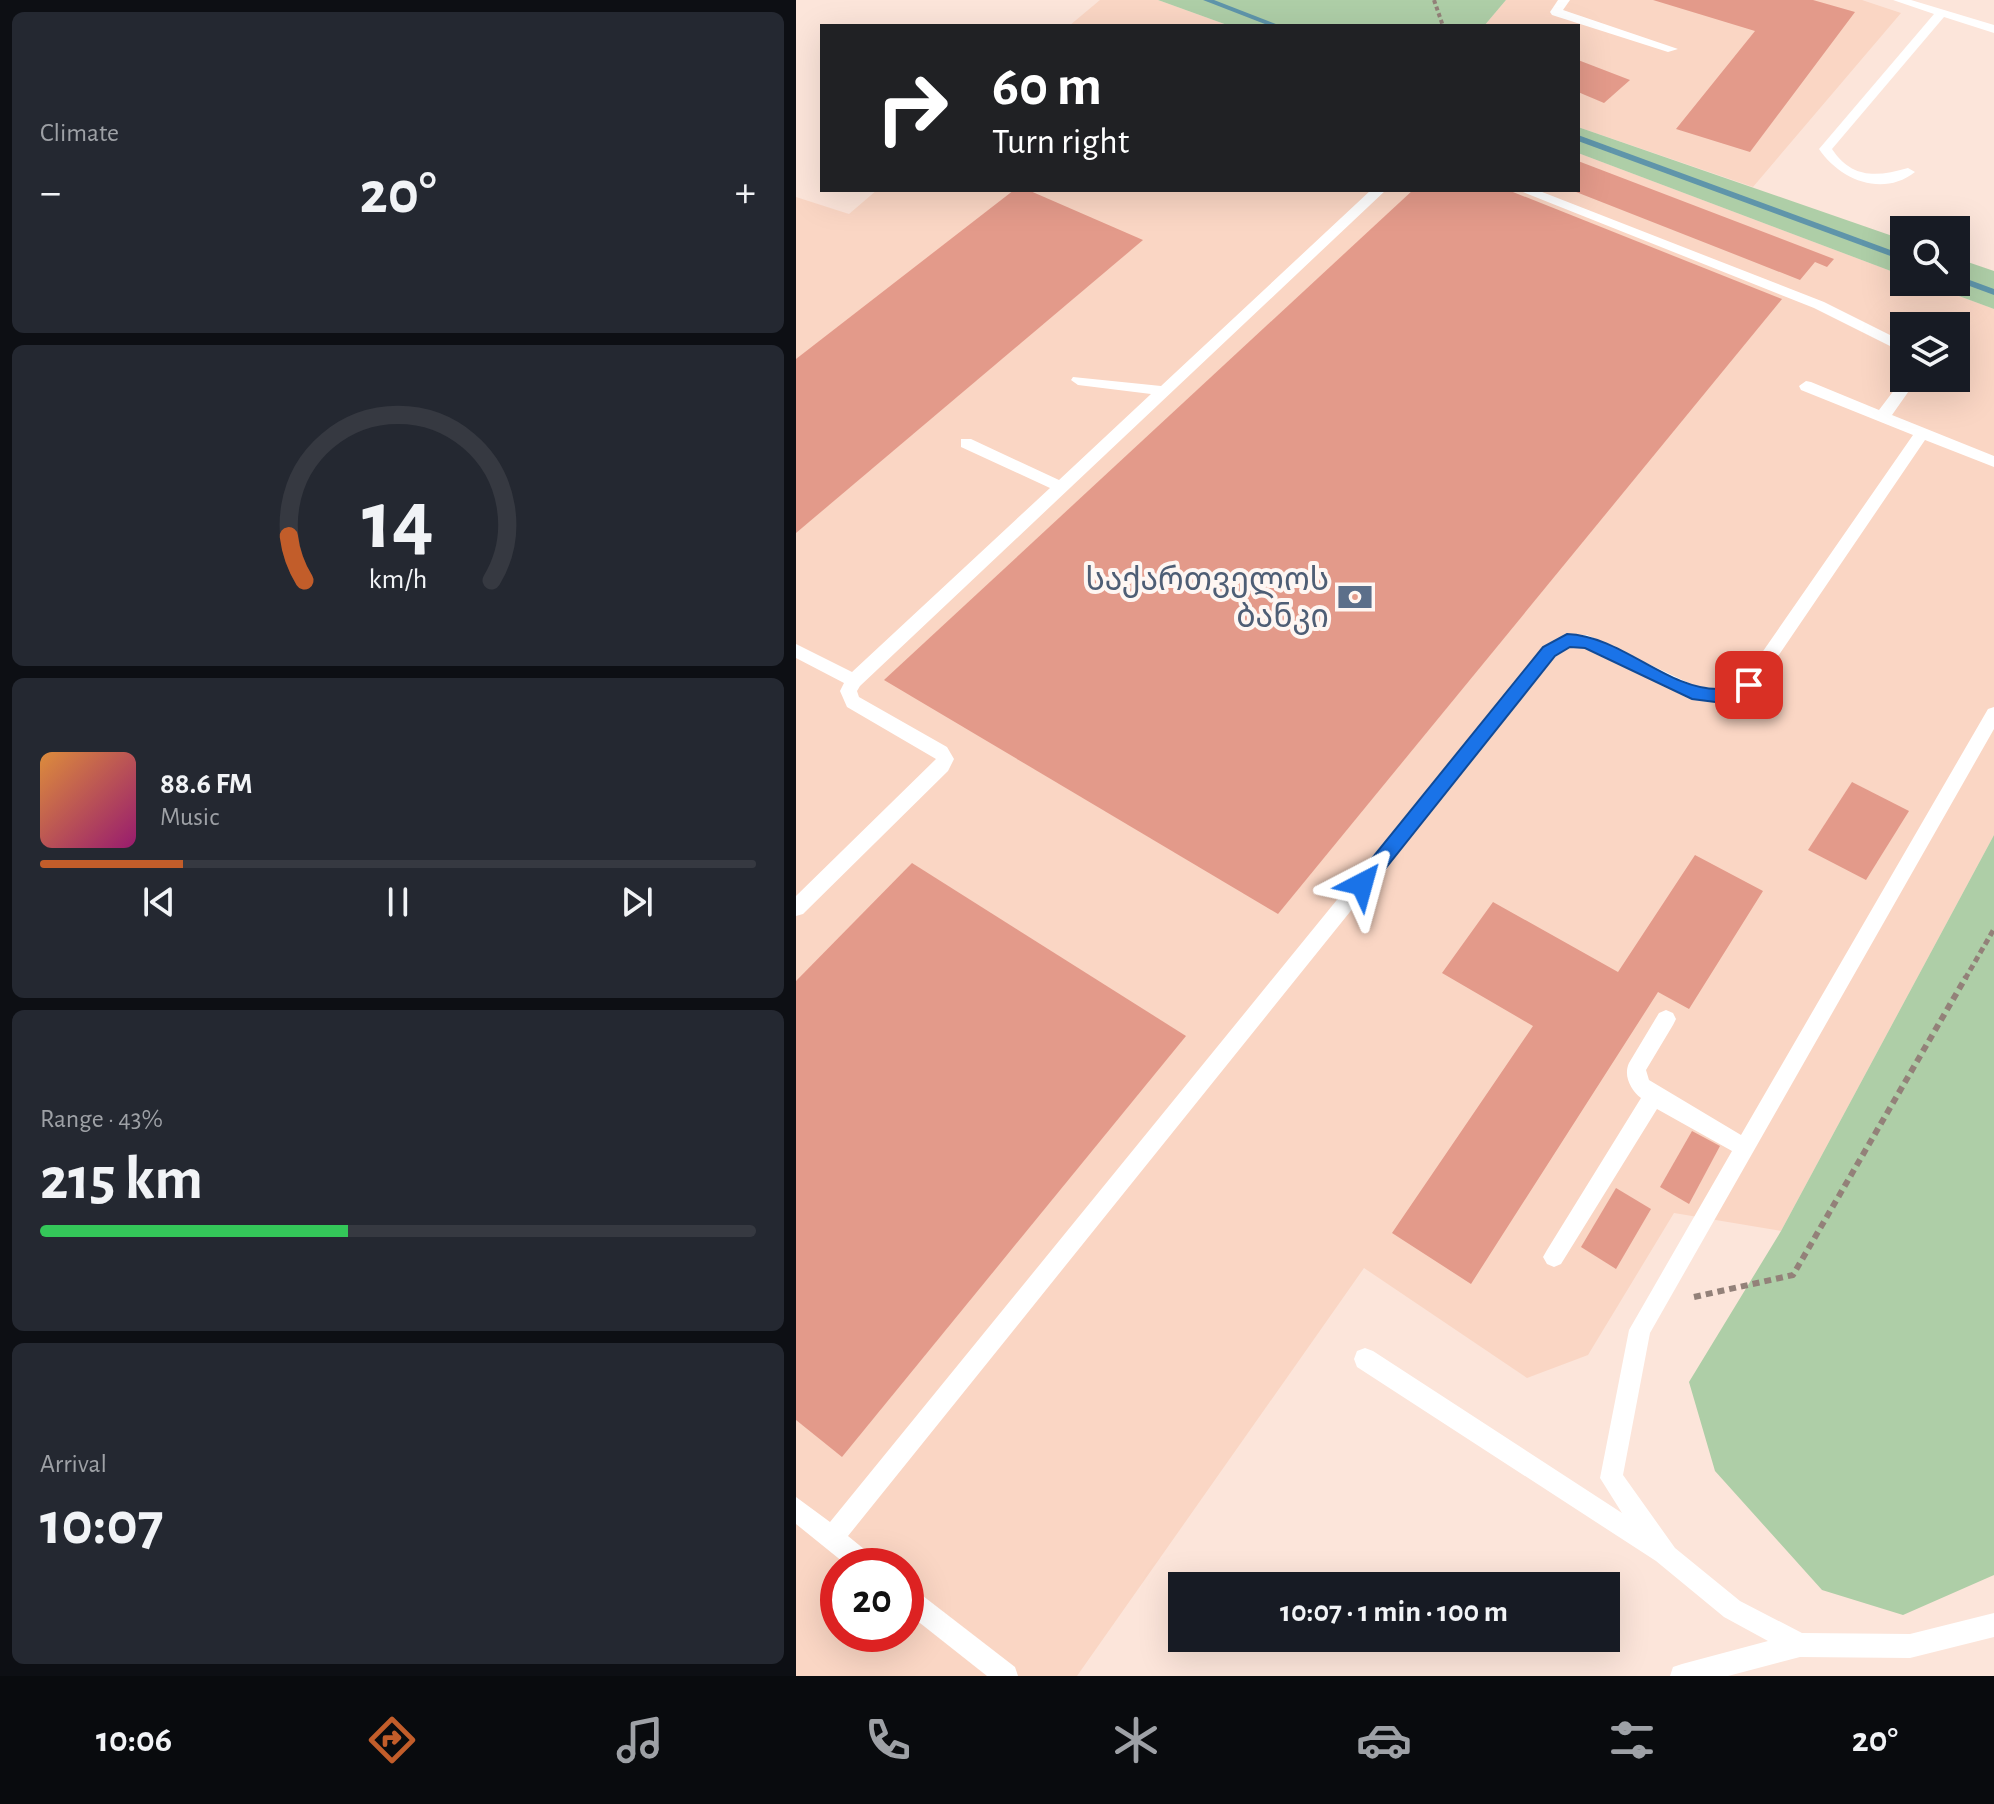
<!DOCTYPE html>
<html lang="en">
<head>
<meta charset="utf-8">
<style>
	body { margin:0; font-family:"Alegreya Sans","Noto Sans Georgian",sans-serif; background:#242831; color:#f1f3f6; height:100vh; display:flex; flex-direction:column; font-size:30px; white-space:nowrap }
	* { box-sizing:border-box; margin:0 }
	p { font-size:26px; color:#9ea1a6 }
	.icon { flex:none; width:44px; height:44px; fill:none; stroke:currentColor; stroke-width:2; stroke-linecap:round; stroke-linejoin:round }
	.map { position:relative; flex:1; overflow:hidden }
	.panel { display:flex; flex-direction:column; gap:12px; padding:12px; background:#0d0f14; width:796px }
	.panel>* { flex:none }
	.hud { position:absolute; left:24px; top:24px; width:760px; height:168px; border-radius:0px; box-shadow:0 8px 32px #0002; background:#202124; color:#fff; overflow:hidden }
	.controls { position:absolute; left:1094px; top:216px; display:grid; gap:16px }
	.controls a { display:grid; place-items:center; width:80px; height:80px; border-radius:0px; background:#171b24; box-shadow:0 8px 32px #0002; font-size:40px }
	.speed { position:absolute; left:24px; top:1548px; display:flex; gap:16px; font-size:40px; font-weight:700; text-align:center }
	.speed>* { display:grid; place-content:center; width:104px; height:104px; border-radius:50%; background:#171b24; box-shadow:0 8px 32px #0002; line-height:1 }
	.speed .limit { border:12px solid #d22; background:#fff; color:#111 }
	.pin { position:absolute; display:grid; place-items:center; width:68px; height:68px; color:#fff; margin:-34px; border-radius:16px; box-shadow:0 4px 12px #0006 }
	.me { position:absolute; width:88px; margin:-44px; rotate:39deg; stroke-linejoin:round; filter:drop-shadow(0 0 6px #0008) }
	.turn { display:flex; align-items:center; gap:28px; height:168px; padding:0 40px; font-size:36px }
	.turn .icon { width:104px; height:104px; stroke-width:2.5 }
	.turn b { display:block; font-size:56px; line-height:68px }
	.big { font-size:60px; font-weight:700; line-height:1.1 }
	.panel .tile { flex:1; display:flex; flex-direction:column; justify-content:center; gap:12px; min-width:0; padding:0 28px; border-radius:12px; background:#242831 }
	.panel .dial { align-items:center; gap:0 }
	.dial svg { height:208px; overflow:visible; fill:none; stroke:#363941; stroke-width:7; stroke-linecap:round; text-anchor:middle }
	.dial text { fill:#f1f3f6; stroke:none }
	.song { display:flex; align-items:center; gap:24px }
	.cover { width:96px; height:96px; border-radius:12px; background:linear-gradient(135deg,hsl(30 70% 55%),hsl(320 70% 35%)) }
	.played { height:8px; border-radius:4px; background:linear-gradient(90deg,#c25d2a 20%,#363941 20%) }
	.keys { display:flex; justify-content:space-around; direction:ltr }
	.heat { display:flex; justify-content:space-between; align-items:center; font-size:44px; direction:ltr }
	.charge { height:12px; border-radius:6px; background:linear-gradient(90deg,#34c759 43%,#363941 0) }
	.trip { position:absolute; left:372px; top:1572px; width:452px; height:80px; border-radius:0px; background:#171b24; box-shadow:0 8px 32px #0002; font-weight:700; line-height:80px; text-align:center }
	.menu { display:flex; height:128px; justify-content:space-around; align-items:center; background:#090b0e; color:#9ea1a6 }
	.menu .icon { width:56px; height:56px }
	.menu .active { color:#c25d2a }
	.menu b { font-size:36px; color:#f1f3f6 }
	main { display:flex; flex:1; min-height:0 }
	.map>svg:first-child { display:block }
	.built { fill:#fad6c4; fill-rule:evenodd }
	.green { fill:#aecea7 }
	.lines { fill:none; stroke-linecap:round; stroke-linejoin:round }
	.stream { fill:#5f95aa; fill-rule:evenodd }
	.building { fill:#e39a8a }
	.path-far2 { stroke:#938179; stroke-width:4; stroke-dasharray:4 3; stroke-linecap:butt }
	.path-far1 { stroke:#938179; stroke-width:5; stroke-dasharray:6 4; stroke-linecap:butt }
	.path { stroke:#938179; stroke-width:6; stroke-dasharray:7 5; stroke-linecap:butt }
	.lane { fill:#fff; fill-rule:evenodd }
	.route { fill:#1a73e8; stroke:#114b97; stroke-width:2 }
	.labels { text-anchor:middle; stroke-width:8; stroke-linejoin:round; paint-order:stroke }
	.service-label { font-size:32px; fill:#4e5e75; stroke:#fef6f2; text-anchor:end }
</style>
</head>
<body>
<main>
<section class="panel">
<div class="tile"><p>Climate</p>
<div class="heat"><a>−</a><b class="big">20°</b><a>+</a></div>
</div>
<div class="tile dial"><svg viewBox="0 0 100 80">
<path d="M14 69A42 42 0 1 1 86 69"/>
<path d="M14 69A42 42 0 0 1 8 52" stroke="#c25d2a"/>
<text x="50" y="56" font-size="32" font-weight="700">14</text>
<text x="50" y="72" font-size="11">km/h</text>
</svg></div>
<div class="tile">
<div class="song"><i class="cover"></i><div><b>88.6 FM</b><p>Music</p></div></div>
<div class="played"></div>
<div class="keys"><svg class="icon" aria-label="previous" viewBox="0 0 24 24"><path d="M18 5L8 12l10 7zM5 5v14"/></svg><svg class="icon" aria-label="pause" viewBox="0 0 24 24"><path d="M8 5v14M16 5v14"/></svg><svg class="icon" aria-label="next" viewBox="0 0 24 24"><path d="M6 5l10 7-10 7zM19 5v14"/></svg></div>
</div>
<div class="tile"><p>Range · 43%</p><b class="big">215 km</b><div class="charge"></div></div>
<div class="tile"><p>Arrival</p><b class="big">10:07</b></div>
</section>
<div class="map">
<svg width="1198" height="1676" viewBox="0 0 1198 1676">
	<rect width="100%" height="100%" fill="#fce5da"/>
	<g class="built">
		<polygon points="304,0 362,0 434,26 273,26"/>
		<polygon points="710,0 1066,0 1105,13 957,187 782,127 782,26 688,26"/>
		<path d="M782 153 1108 276V282H1125L1198 309V835L985 1231 878 1213 792 1355 731 1378 568 1268 281 1676H0V197L53 214 81 190H782ZM1108 326H1160V378H1108ZM42 1566H110V1634H42Z"/>
	</g>
	<g class="green">
		<polygon points="362,0 710,0 688,26 434,26"/>
		<polygon points="782,127 1108,240 1108,276 782,153"/>
		<polygon points="1160,258 1198,271 1198,309 1125,282 1160,282"/>
		<polygon points="1198,835 1198,1575 1107,1615 1026,1590 919,1471 893,1382 985,1231"/>
	</g>
	<g class="lines">
		<g class="stream">
			<polygon points="407,0 418,0 485,26 474,26"/>
			<polygon points="782,135 1108,255 1108,261 782,141"/>
			<polygon points="1160,275 1198,289 1198,295 1160,281"/>
		</g>
	</g>
	<g class="building">
		<polygon points="857,0 1017,0 1059,12 954,152 880,129 959,31"/>
		<polygon points="782,60 834,80 808,103 782,92"/>
		<polygon points="782,161 1038,259 1031,267 1019,262 1004,280 775,190 782,190"/>
		<polygon points="218,190 232,190 347,240 0,533 0,359"/>
		<polygon points="617,190 712,190 986,299 482,914 88,680"/>
		<polygon points="1056,782 1113,811 1070,880 1012,850"/>
		<polygon points="899,855 967,891 893,1009 862,992 675,1284 596,1233 737,1026 646,973 697,902 822,972"/>
		<polygon points="116,863 390,1036 46,1457 0,1420 0,981"/>
		<polygon points="896,1131 924,1146 893,1204 864,1187"/>
		<polygon points="820,1188 855,1209 820,1269 785,1247"/>
	</g>
	<g class="lines">
		<polyline class="path-far2" points="638,0 647,26"/>
		<polyline class="path-far1" points="1169,979 1198,929"/>
		<polyline class="path" points="898,1297 997,1275 1170,977"/>
		<g class="lane">
			<polygon points="762,0 774,0 767,10 882,49 872,52 756,15 754,12"/>
			<path d="M1097 0H1115L1198 25V33L1148 17 1036 149C1056 179 1081 177 1112 168L1119 172C1086 198 1043 179 1023 149L1138 14Z"/>
			<polygon points="575,190 590,190 64,686 61,691 63,697 151,747 158,759 152,771 7,914 0,916 0,896 140,759 51,707 44,691 48,683 0,658 0,644 56,672 254,488 165,447 165,439 175,439 263,480 355,394 282,385 275,380 277,377 365,386"/>
			<polygon points="722,190 741,190 1028,302 1108,342 1108,353 1018,308"/>
			<polygon points="1108,377 1122,378 1096,415 1198,456 1198,467 1129,440 959,690 927,703 896,699 789,647 774,647 759,657 52,1536 79,1558 83,1566 52,1566 0,1524 0,1497 34,1522 747,647 771,635 791,635 899,686 926,689 947,680 1117,435 1005,390 1003,386 1010,381 1015,382 1083,410"/>
			<path d="M1198 707V729L854 1333 827 1475 879 1548 944 1601 1006 1633 1114 1634 1198 1613V1637L1114 1658 1004 1657 932 1676H874L877 1667 886 1664 972 1641 928 1617 860 1561 561 1367 558 1359 561 1351 569 1348 577 1351 826 1513 804 1478 833 1330 936 1151 861 1109 765 1264 758 1267 751 1264 747 1257 751 1250 845 1098C835 1090 827 1076 833 1063L863 1013 870 1010 877 1013 880 1019 877 1025 850 1070 853 1080 945 1135 1192 709Z"/>
			<polygon points="110,1585 118,1589 219,1667 222,1676 191,1676 110,1612"/>
		</g>
	</g>
	<path class="route" d="M771 634C826 636 871 690 923 689 933 689 943 681 953 678L961 685 959 690 927 703 896 699 789 648 774 647 759 656 573 889H560L557 884 560 878 747 647Z"/>
	<defs>
		<g id="bank-bare" transform="scale(2.76)"><path d="M-6-4H6V4H-6ZM0-2.3a2.3 2.3 0 1 0 0 4.6a2.3 2.3 0 1 0 0-4.6Z" fill="#5c6f8a" stroke="#fef6f2" stroke-width="2.5" paint-order="stroke"/></g>
	</defs>
	<g fill-rule="evenodd">
		<use href="#bank-bare" x="559" y="597"/>
	</g>
	<g class="labels">
		<g class="service-label">
			<text x="533" y="590">საქართველოს<tspan x="533" dy="37">ბანკი</tspan></text>
		</g>
	</g>
</svg>
<div class="controls">
<a><svg class="icon" aria-label="search" viewBox="0 0 24 24"><circle cx="10" cy="10" r="6"/><path d="M15 15l6 6"/></svg></a>
<a><svg class="icon" aria-label="layers" viewBox="0 0 24 24"><path d="M12 4l9 5-9 5-9-5zM3 14l9 5 9-5"/></svg></a>
</div>
<div class="speed"><div class="limit">20</div></div>
<div class="pin" style="left:953px;top:685px;background:#d93025"><svg class="icon" aria-label="arrive" viewBox="0 0 24 24"><path d="M6 21V4h12l-3 4 3 4H6"/></svg></div>
<svg class="me" style="left:566px;top:884px" viewBox="-20 -20 40 40"><path d="M0-17L14 15 0 8-14 15z" fill="#1a73e8" stroke="#fff" stroke-width="4"/></svg>
<div class="trip">10:07 · 1 min · 100 m</div>
<div class="hud">
<div class="turn"><svg class="icon" aria-label="right" viewBox="0 0 24 24"><path d="M7 20v-9h11M14 6l5 5-5 5"/></svg><div><b>60 m</b>Turn right</div></div>
</div>
</div>
</main>
<nav class="menu">
<b>10:06</b>
<svg class="icon active" aria-label="directions" viewBox="0 0 24 24"><path d="M12 3l9 9-9 9-9-9zM9 14v-3h6M13 9l2 2-2 2"/></svg>
<svg class="icon" aria-label="music" viewBox="0 0 24 24"><path d="M9 18V5l10-2v13"/><circle cx="6" cy="18" r="3"/><circle cx="16" cy="16" r="3"/></svg>
<svg class="icon" aria-label="phone" viewBox="0 0 24 24"><path d="M5 4h4l2 5-3 2q2 4 5 5l2-3 5 2v4C11 20 4 13 5 4z"/></svg>
<svg class="icon" aria-label="climate" viewBox="0 0 24 24"><path d="M12 3v18M4 7l16 10M4 17L20 7"/></svg>
<svg class="icon" aria-label="car" viewBox="0 0 24 24"><path d="M5 17H2v-5l4-1 3-4h7l3 4 3 1v5h-3M9 17h6M6 11h13"/><circle cx="7" cy="17" r="2"/><circle cx="17" cy="17" r="2"/></svg>
<svg class="icon" aria-label="filters" viewBox="0 0 24 24"><path d="M4 7h16M4 17h16"/><circle cx="9" cy="7" r="2"/><circle cx="15" cy="17" r="2"/></svg>
<b>20°</b>
</nav>
</body>
</html>
